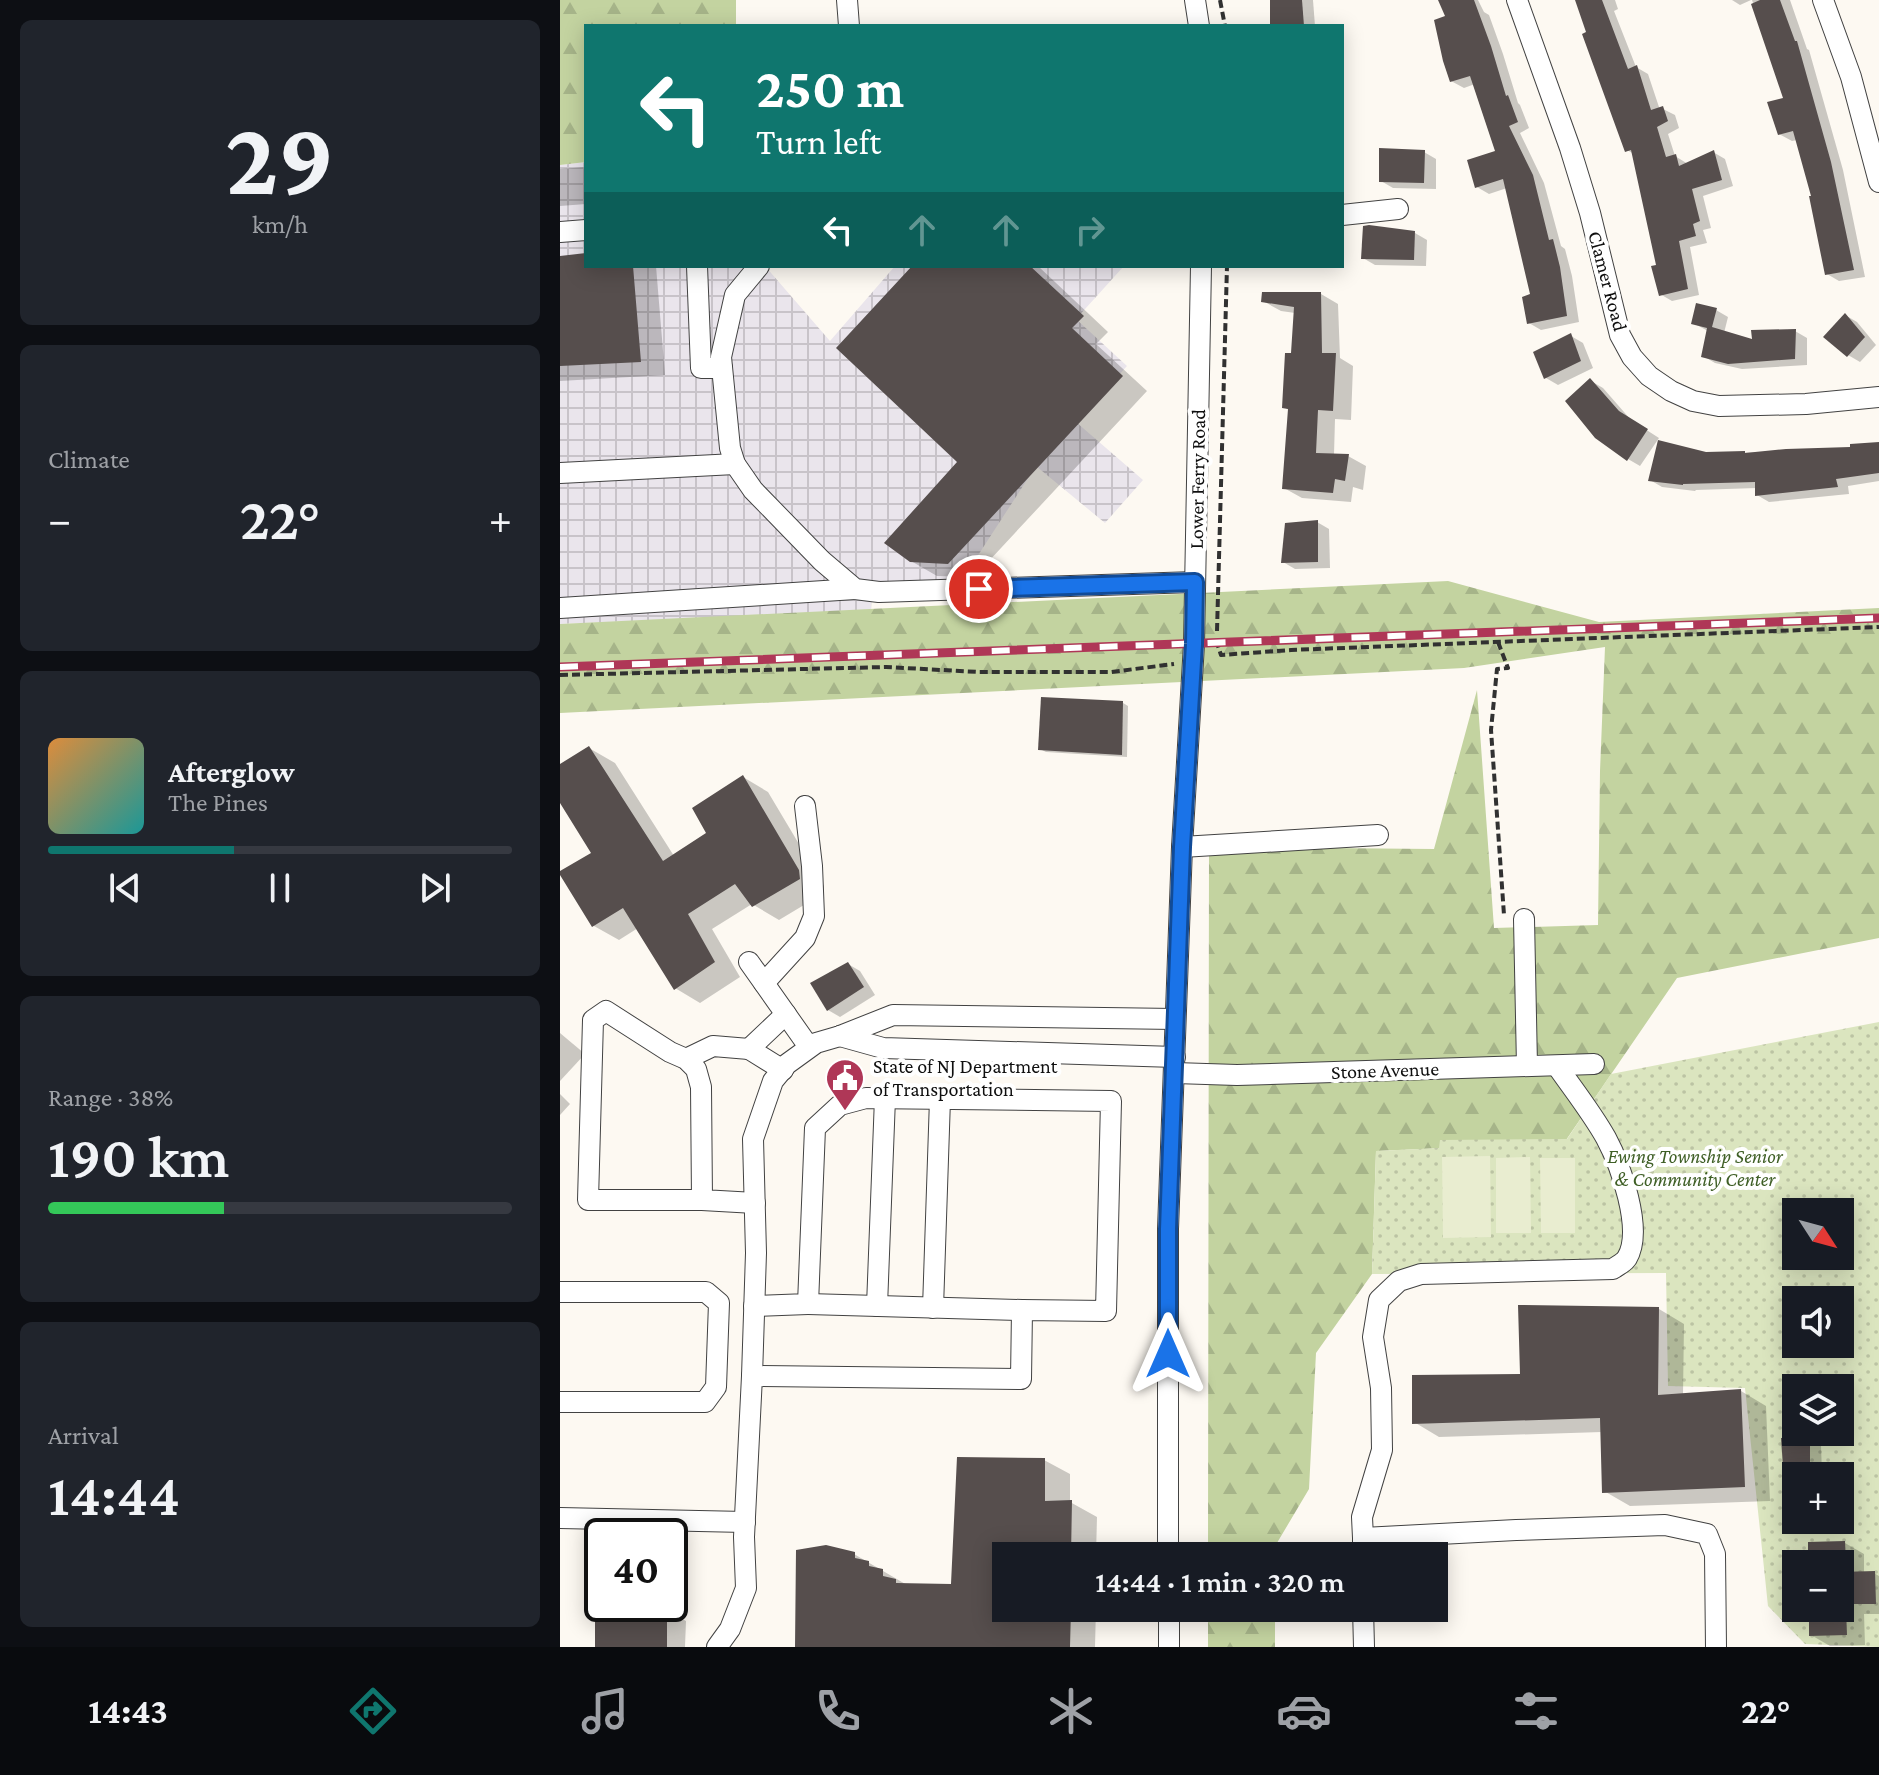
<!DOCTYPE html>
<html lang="en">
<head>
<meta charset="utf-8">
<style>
	body { margin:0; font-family:"Crimson Pro",serif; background:#20242c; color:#f1f3f6; height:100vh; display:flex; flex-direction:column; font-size:30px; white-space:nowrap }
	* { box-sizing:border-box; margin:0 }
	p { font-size:26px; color:#9ea1a6 }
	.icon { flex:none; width:44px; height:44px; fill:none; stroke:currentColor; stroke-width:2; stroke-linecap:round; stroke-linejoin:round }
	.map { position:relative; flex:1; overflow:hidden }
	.panel { display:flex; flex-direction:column; gap:20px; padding:20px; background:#0d0f14; width:560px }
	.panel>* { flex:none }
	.guide { position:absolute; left:24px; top:24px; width:760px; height:244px; border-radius:0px; box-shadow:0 4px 20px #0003; background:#0f766e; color:#fff; overflow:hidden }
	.needle { width:52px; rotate:126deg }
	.fabs { position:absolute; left:1222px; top:1198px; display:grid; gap:16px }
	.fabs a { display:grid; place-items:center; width:72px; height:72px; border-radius:0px; background:#171b24; box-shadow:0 4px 20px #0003; font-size:40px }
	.speed { position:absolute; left:24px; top:1518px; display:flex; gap:16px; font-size:40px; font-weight:700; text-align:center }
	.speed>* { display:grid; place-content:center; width:104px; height:104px; border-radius:50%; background:#171b24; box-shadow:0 4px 20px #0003; line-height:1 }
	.speed .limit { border:4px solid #111; border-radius:12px; background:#fff; color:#111 }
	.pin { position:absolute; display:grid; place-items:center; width:68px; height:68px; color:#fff; margin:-34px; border:4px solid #fff; border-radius:50%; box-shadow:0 2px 8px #0007 }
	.me { position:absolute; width:88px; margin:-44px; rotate:0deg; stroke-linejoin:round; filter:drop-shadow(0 0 6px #0008) }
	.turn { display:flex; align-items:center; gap:28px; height:168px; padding:0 40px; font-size:36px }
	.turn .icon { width:104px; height:104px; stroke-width:2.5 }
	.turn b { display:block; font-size:56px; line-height:68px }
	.lanes { display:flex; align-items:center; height:76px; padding:0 40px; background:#0003; justify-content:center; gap:40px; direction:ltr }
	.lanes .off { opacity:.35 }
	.big { font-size:60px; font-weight:600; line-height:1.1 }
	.panel .widget { flex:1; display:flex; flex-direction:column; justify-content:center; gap:12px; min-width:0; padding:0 28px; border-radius:12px; background:#20242c }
	.panel .dial { align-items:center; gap:0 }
	.dial b { font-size:104px; line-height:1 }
	.song { display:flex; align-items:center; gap:24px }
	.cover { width:96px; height:96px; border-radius:12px; background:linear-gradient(135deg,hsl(30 70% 55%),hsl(180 70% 35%)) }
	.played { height:8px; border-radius:4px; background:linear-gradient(90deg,#0f766e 40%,#363941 40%) }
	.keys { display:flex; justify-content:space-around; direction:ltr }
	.heat { display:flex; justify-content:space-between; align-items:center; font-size:44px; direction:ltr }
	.charge { height:12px; border-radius:6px; background:linear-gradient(90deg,#34c759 38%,#363941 0) }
	.trip { position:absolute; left:432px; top:1542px; width:456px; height:80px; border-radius:0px; background:#171b24; box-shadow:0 4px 20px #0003; font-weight:600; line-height:80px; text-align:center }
	.menu { display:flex; height:128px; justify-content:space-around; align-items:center; background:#090b0e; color:#9ea1a6 }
	.menu .icon { width:56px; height:56px }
	.menu .selected { color:#0f766e }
	.menu b { font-size:36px; color:#f1f3f6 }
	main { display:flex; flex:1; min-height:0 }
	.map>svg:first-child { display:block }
	.industrial { fill:url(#industrial-grid) }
	.forest { fill:url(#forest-firs) }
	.park { fill:url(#park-dots); fill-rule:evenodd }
	.pitch { fill:#e9edd0 }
	.shadow { fill:#0003 }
	.building { fill:#564e4d }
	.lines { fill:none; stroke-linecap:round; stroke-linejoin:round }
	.minor-casing { stroke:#424242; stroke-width:22 }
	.path { stroke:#313131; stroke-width:4; stroke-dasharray:8 4; stroke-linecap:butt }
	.minor { stroke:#fff; stroke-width:20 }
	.rail-casing { stroke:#af3757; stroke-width:9 }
	.rail { stroke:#fff; stroke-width:6; stroke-dasharray:18; stroke-linecap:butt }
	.route-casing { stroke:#114b97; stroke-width:20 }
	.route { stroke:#1a73e8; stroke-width:14 }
	.labels { text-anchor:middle; stroke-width:8; stroke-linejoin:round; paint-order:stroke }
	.street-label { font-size:20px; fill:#0f0f0f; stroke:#fff }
	.poi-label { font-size:20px; fill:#0f0f0f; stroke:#fff; text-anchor:start }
	.park-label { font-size:20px; font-style:italic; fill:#3f5f26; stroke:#fff }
</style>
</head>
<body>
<main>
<section class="panel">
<div class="widget dial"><b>29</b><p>km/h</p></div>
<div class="widget"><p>Climate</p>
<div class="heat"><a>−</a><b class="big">22°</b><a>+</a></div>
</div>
<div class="widget">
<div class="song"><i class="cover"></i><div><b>Afterglow</b><p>The Pines</p></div></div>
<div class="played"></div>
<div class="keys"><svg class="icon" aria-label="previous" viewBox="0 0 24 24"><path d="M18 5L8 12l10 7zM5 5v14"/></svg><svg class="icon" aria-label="pause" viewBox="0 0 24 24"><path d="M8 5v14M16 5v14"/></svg><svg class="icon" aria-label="next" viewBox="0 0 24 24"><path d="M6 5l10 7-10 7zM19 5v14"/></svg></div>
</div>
<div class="widget"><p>Range · 38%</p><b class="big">190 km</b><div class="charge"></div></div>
<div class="widget"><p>Arrival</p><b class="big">14:44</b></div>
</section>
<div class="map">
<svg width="1319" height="1647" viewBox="0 0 1319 1647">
	<defs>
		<pattern id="industrial-grid" width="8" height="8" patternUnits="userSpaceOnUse" patternTransform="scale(2)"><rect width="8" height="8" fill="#eae5ec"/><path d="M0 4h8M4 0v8" fill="none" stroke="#c8c3c9"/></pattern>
		<pattern id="forest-firs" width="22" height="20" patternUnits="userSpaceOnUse" patternTransform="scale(2)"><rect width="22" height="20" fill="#c3d3a0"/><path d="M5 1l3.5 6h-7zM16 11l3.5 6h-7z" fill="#a6b489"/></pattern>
		<pattern id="park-dots" width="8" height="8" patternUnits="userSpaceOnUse" patternTransform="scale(2)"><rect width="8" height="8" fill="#dbe5bf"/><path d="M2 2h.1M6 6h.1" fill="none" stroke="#bbc3a3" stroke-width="1.8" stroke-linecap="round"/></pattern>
	</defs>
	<rect width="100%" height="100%" fill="#fdf9f2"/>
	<polygon class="industrial" points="26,162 26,266 205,266 270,341 335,266 564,266 516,319 567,366 516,422 583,480 545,523 476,466 400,583 312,584 311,611 0,624 0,165"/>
	<g class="forest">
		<polygon points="0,0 176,0 176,26 26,26 26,162 0,165"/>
		<polygon points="888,581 1039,622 1319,608 1319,938 1117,978 1004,1143 816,1151 812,1274 756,1353 749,1489 714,1548 714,1556 648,1556 649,847 874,849 917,690 934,928 1038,925 1040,771 1045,647 904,668 0,713 0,624"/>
		<rect x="648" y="1608" width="67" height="39"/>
	</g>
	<path class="park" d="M1319 1022V1647L1245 1644 1208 1606 1185 1388 1108 1386 1106 1273 812 1274 816 1151 879 1148 880 1140 1007 1139 1051 1074ZM1236 1212H1280V1256H1236ZM1236 1300H1280V1344H1236ZM1236 1388H1280V1432H1236ZM1236 1476H1280V1520H1236ZM1236 1564H1280V1608H1236Z"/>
	<g class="pitch">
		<polygon points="930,1156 931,1237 883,1238 882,1157"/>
		<polygon points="970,1157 971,1233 936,1233 936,1158"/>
		<polygon points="980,1158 1015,1158 1015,1233 981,1233"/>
	</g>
	<g class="shadow">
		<polygon points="712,0 753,0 755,26 718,26"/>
		<polygon points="881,0 918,0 924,12 929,15 943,54 958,103 960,105 969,128 960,133 984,183 1001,246 1005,249 1012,276 1019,322 981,330 969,323 972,296 947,188 929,194 917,187 938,152 915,84 904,88 891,81 888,18"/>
		<polygon points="1017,0 1055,0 1058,9 1054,11 1076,67 1088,74 1100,110 1103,109 1115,115 1119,128 1108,134 1115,156 1128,164 1153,152 1165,159 1173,186 1143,196 1151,228 1143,230 1147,243 1130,247 1139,295 1112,301 1100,294 1099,266 1074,154 1067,150"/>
		<polygon points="1172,0 1191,0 1180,5"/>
		<polygon points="1192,0 1230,0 1247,49 1249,50 1283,170 1305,277 1279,281 1267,274 1253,197 1237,140 1232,141 1219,134 1225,100"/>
		<polygon points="864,152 876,159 876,189 833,188 821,181"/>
		<polygon points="26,167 26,204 0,206 0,169"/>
		<polygon points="782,177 784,178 783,206 782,206"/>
		<polygon points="855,233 867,240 866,266 815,265 803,258"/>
		<polygon points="26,255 26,266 96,266 105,375 0,381 0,258"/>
		<polygon points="355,266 478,266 548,332 536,344 587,391 414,577 377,576 351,561 400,462"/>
		<polygon points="761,294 778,304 780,358 793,366 791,420 775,419 774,455 788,456 806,466 803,490 793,487 791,502 742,498 724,488 729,410 724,407 733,355 735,313 721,311 703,301"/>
		<polygon points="1156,310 1168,317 1164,333 1194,342 1235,331 1247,338 1247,365 1182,369 1155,363 1143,356 1148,331 1133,323"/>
		<polygon points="1285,315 1297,322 1316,345 1300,362 1288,355"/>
		<polygon points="1011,336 1023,343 1033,368 998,385 986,378"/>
		<polygon points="1031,381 1043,388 1071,420 1099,438 1080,466 1068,459"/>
		<polygon points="1319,445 1319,481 1288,486 1289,494 1209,502 1197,495 1197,488 1136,490 1135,491 1102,487 1090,480 1145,454 1292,449"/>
		<polygon points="757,522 769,529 770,568 735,569 723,562"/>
		<polygon points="563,703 568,706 567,757 486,752 480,749"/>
		<polygon points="29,748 55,763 114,856 149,833 183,777 208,792 264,886 264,893 219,920 192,904 152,929 180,977 140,1003 115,988 78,928 59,940 34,926 34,854 0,799 0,766"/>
		<polygon points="288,964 300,971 315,995 280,1017 268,1010"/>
		<polygon points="0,1033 25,1054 0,1081"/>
		<polygon points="0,1094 10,1104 0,1115"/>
		<polygon points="1099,1309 1124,1324 1123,1395 1181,1391 1206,1406 1210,1501 1070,1506 1044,1491 1042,1432 879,1437 854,1422 962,1376"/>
		<polygon points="1249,1439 1261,1446 1262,1473 1237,1473 1225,1465"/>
		<polygon points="484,1460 510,1474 510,1502 537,1517 536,1556 446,1556 446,1608 536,1608 535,1647 237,1647 294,1554 347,1585 393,1586"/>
		<polygon points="1285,1543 1304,1554 1304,1573 1314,1573 1319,1576 1319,1614 1304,1614 1305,1645 1270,1646 1251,1635 1251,1616 1243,1616 1224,1605 1224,1576 1236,1576 1236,1608 1280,1608 1280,1564 1250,1564"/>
		<polygon points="37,1585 42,1585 42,1604 86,1604 85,1610 107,1610 126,1621 125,1647 37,1647"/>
	</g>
	<g class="building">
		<polygon points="710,0 742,0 744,26 710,26"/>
		<polygon points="878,0 914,0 931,46 946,96 948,95 958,122 949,126 973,175 989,240 993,239 1000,267 1007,316 967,324 962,297 970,294 943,179 915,188 907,160 935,151 910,76 890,82 883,61 874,20 885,16"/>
		<polygon points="1015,0 1042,0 1068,69 1077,65 1091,110 1103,106 1108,121 1097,127 1106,157 1116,154 1119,166 1154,150 1162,180 1132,189 1140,221 1133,224 1136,236 1119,241 1128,289 1099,296 1091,266 1096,265 1071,150 1065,152 1022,34 1026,32"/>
		<polygon points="1200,0 1220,0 1235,41 1237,41 1271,162 1294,270 1265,275 1249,196 1251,196 1233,131 1218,135 1207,102 1223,98 1191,4"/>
		<polygon points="819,148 865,150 864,183 819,182"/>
		<polygon points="809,225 855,231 854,260 801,259 803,226"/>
		<polygon points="26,253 26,266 73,266 81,362 0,366 0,256"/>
		<polygon points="352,266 470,266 524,316 512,328 563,376 388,564 350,562 324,543 397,462 276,348"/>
		<polygon points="702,292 761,292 762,353 776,353 773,411 758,410 756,453 789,454 785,481 775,479 773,493 722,489 728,409 722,408 725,353 731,353 734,307 701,302"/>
		<polygon points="1136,303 1157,308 1152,327 1192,339 1191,330 1236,329 1235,359 1168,364 1141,357 1147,328 1131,324"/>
		<polygon points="1285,313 1305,337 1287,357 1263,337"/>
		<polygon points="1011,333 1021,361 984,379 973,352"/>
		<polygon points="1030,378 1059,411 1088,429 1067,461 1035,438 1005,401"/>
		<polygon points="1098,440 1146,452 1185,451 1185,453 1226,449 1290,447 1290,444 1319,442 1319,473 1276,479 1278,487 1195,496 1195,482 1123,484 1123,485 1088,481"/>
		<polygon points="758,520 758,562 721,563 725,523"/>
		<polygon points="481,697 563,701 562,755 478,750"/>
		<polygon points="29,746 103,861 146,833 132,808 183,775 239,870 240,879 192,907 175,884 128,914 155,962 114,990 63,908 32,927 0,875 0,871 31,853 0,803 0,764"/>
		<polygon points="288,962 304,987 267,1011 250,983"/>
		<polygon points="958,1305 1099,1307 1098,1395 1181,1389 1185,1487 1042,1493 1040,1418 852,1424 852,1375 960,1374"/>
		<polygon points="1250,1437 1250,1467 1223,1467 1221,1438"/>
		<polygon points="397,1457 485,1458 485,1501 512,1500 511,1556 446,1556 446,1608 511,1608 510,1647 235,1647 236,1550 266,1545 295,1552 295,1558 309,1561 309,1566 323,1569 323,1576 336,1579 336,1583 391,1584"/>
		<polygon points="1285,1541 1286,1564 1248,1564 1248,1542"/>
		<polygon points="1315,1571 1316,1604 1280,1604 1280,1572"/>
		<polygon points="35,1604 67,1604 67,1608 107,1608 107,1647 35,1647"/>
		<polygon points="1249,1608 1286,1608 1287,1635 1249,1636"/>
	</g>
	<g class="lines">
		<g class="minor-casing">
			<g id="minor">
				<polyline points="287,0 289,26"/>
				<polyline points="635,0 639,26"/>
				<polyline points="957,0 1010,148 1030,213 1060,335 1072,357 1089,376 1111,391 1133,401 1159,406 1246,404 1319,397"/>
				<polyline points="1263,0 1291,77 1319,182"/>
				<polyline points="782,215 838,209"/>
				<polyline points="0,232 26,230"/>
				<polyline points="137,266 141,368 162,368"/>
				<polyline points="199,266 175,295 161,357 170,448 175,464 193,490 262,561 295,589 319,592 635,582"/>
				<polyline points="0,473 175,464"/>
				<polyline points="0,608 295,589"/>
				<polyline points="622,847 818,835"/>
				<polyline points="964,919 967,1066"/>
				<polyline points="189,962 249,1047"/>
				<polyline points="204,983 245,938 254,916 252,866 245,806"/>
				<polyline points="280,1036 323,1048 615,1057"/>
				<polyline points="126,1059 153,1046 189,1049"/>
				<polyline points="223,1070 189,1049 226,1014"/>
				<polyline points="615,1073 677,1075 1034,1064"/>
				<polyline points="142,1200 141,1087 136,1069 126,1059 110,1052 46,1011 33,1020 28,1200 142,1200 195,1203"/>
				<polyline points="0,1292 146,1292 159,1303 156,1387 145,1402 0,1402"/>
				<polyline points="248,1304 462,1310"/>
				<polyline points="317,1306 325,1098"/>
				<polyline points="373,1308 380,1099"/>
				<polyline points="192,1376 461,1379 462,1310 546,1311 551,1101 306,1098 280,1105 255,1128 248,1304 194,1306"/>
				<polyline points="0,1518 185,1522"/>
				<path d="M803 1538 802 1517 822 1450 821 1388 813 1337 819 1300 839 1281 861 1274 1053 1269C1058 1265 1064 1263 1067 1258 1084 1230 1060 1164 1046 1138 1032 1113 1013 1089 997 1066"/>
				<polyline points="608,1556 608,1229 622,847 634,644 641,266"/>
				<polyline points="803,1556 803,1538 956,1530 1105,1525 1147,1534 1155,1554 1156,1647"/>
				<polyline points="609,1608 609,1647"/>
				<polyline points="803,1608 804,1647"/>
				<polyline points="157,1647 170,1629 186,1588 184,1537 192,1376 196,1253 193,1139 213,1081 227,1064 256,1043 280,1036 333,1015 615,1019"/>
			</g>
		</g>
		<g class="path">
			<polyline points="660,0 665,26"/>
			<polyline points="657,631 667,266"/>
			<polyline points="656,640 661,655 731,650 1319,627"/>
			<polyline points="938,642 948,668 937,669 931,730 944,915"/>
			<polyline points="0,675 326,667 419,672 551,672 614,664"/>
		</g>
		<use href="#minor" class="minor"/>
		<g class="rail-casing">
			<polyline id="rail" points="0,667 1319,618"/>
		</g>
		<use href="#rail" class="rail"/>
	</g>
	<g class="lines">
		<g class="route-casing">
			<polyline id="route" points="419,589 635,582 634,644 622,847 608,1229 608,1354"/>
		</g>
		<use href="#route" class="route"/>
	</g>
	<defs>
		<g id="civic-pin" transform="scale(2)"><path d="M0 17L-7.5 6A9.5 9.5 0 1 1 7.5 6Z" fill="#af3757" stroke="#fff"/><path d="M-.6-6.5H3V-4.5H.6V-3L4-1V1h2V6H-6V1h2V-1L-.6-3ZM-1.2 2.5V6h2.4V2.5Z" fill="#fff"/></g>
	</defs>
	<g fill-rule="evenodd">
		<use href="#civic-pin" x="285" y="1078"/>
	</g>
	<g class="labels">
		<g class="street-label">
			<text transform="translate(1048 281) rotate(75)" y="7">Clamer Road</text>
			<text transform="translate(637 479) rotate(-89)" y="7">Lower Ferry Road</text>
			<text transform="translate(825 1070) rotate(-2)" y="7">Stone Avenue</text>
		</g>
		<g class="poi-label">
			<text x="313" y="1073">State of NJ Department<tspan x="313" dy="23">of Transportation</tspan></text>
		</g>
		<g class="park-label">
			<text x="1135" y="1163">Ewing Township Senior<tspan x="1135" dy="23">&amp; Community Center</tspan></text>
		</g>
	</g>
</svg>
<div class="fabs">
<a><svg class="needle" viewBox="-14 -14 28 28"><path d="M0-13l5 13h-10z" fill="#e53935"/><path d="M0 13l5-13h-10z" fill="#9ea1a6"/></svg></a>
<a><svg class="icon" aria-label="sound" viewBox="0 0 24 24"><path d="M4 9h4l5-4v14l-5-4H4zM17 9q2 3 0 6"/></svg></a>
<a><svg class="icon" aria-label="layers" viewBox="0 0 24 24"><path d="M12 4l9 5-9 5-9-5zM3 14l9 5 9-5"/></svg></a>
<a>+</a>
<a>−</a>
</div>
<div class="speed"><div class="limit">40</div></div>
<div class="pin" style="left:419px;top:589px;background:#d93025"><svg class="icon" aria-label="arrive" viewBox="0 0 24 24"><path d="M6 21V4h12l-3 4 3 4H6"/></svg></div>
<svg class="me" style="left:608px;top:1354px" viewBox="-20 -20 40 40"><path d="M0-17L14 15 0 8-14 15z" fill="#1a73e8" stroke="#fff" stroke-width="4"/></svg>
<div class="trip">14:44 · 1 min · 320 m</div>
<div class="guide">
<div class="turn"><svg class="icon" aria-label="left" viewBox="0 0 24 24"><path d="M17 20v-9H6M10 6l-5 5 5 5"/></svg><div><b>250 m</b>Turn left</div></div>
<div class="lanes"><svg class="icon" aria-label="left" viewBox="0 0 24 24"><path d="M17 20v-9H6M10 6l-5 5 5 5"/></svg><svg class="icon off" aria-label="ahead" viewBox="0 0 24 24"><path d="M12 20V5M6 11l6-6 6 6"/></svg><svg class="icon off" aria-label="ahead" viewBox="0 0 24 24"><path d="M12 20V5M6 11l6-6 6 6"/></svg><svg class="icon off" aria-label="right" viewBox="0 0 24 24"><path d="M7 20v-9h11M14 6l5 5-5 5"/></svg></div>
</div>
</div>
</main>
<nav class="menu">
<b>14:43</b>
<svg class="icon selected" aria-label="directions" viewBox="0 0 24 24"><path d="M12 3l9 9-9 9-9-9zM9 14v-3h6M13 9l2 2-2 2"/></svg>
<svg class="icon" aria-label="music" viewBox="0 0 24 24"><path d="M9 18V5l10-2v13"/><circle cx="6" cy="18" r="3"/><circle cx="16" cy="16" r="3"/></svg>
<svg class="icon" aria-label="phone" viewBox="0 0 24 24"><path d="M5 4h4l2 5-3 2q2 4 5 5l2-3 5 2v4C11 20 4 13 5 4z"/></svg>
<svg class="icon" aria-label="climate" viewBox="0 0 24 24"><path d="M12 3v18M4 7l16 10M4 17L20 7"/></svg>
<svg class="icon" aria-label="car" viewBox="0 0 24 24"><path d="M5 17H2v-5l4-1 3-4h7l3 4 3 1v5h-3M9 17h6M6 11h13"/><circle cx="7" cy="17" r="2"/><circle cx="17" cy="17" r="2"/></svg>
<svg class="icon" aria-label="filters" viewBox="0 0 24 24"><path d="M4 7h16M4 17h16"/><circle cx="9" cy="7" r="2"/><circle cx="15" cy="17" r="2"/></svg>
<b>22°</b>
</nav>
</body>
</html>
